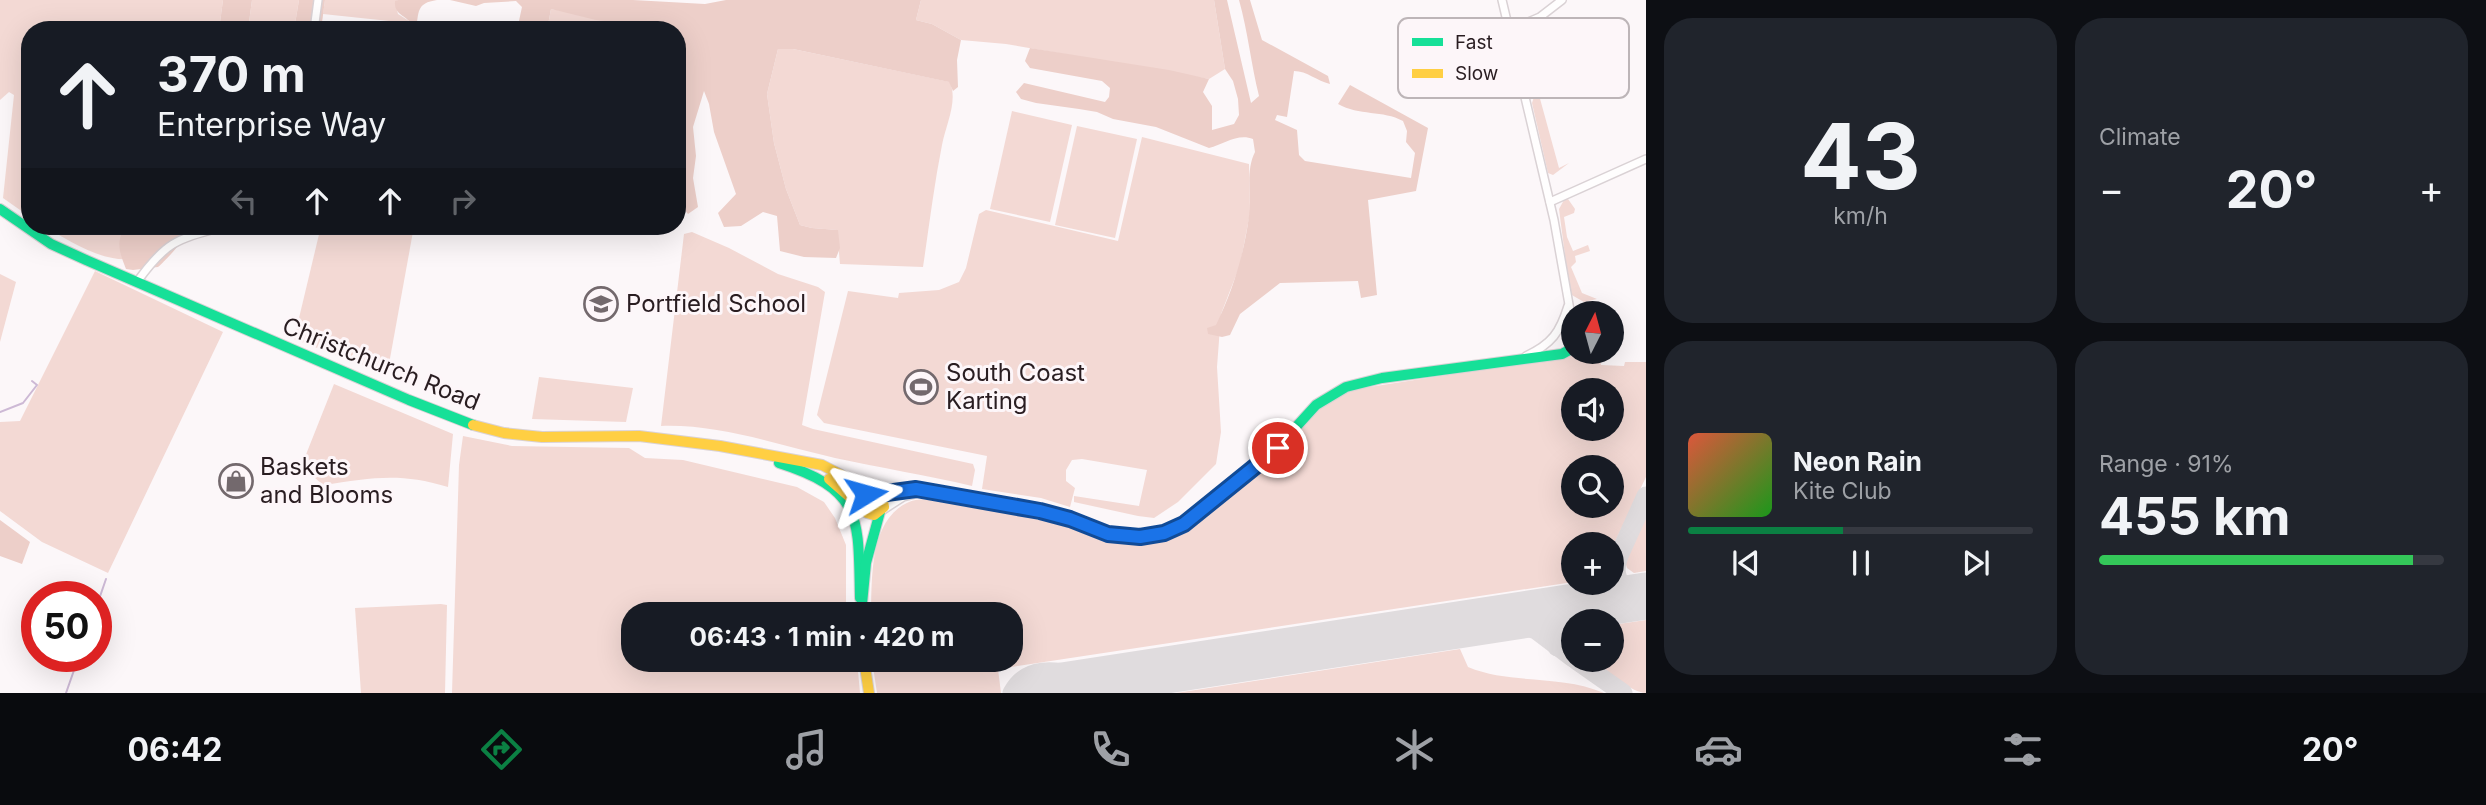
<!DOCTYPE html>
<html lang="en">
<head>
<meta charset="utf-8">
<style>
	body { margin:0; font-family:Inter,sans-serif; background:#20242c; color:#f1f3f6; height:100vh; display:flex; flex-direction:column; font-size:26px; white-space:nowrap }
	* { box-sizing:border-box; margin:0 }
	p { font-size:23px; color:#9ea1a6 }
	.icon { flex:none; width:38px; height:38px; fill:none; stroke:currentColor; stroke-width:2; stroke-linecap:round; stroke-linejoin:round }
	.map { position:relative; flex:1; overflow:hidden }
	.panel { display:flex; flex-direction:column; gap:18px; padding:18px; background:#0d0f14; width:840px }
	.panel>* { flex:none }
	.top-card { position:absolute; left:21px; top:21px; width:665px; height:214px; border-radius:28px; box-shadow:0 7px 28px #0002; background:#171b24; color:#f1f3f6; overflow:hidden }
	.needle { width:46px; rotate:6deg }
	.tools { position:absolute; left:1561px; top:301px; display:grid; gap:14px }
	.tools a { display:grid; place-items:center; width:63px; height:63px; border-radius:50%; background:#171b24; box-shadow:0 7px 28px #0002; font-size:35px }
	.speed { position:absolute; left:21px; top:581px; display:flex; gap:14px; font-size:35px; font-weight:700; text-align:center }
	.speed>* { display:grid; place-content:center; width:91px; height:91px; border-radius:50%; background:#171b24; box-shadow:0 7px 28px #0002; line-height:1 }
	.speed .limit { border:10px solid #d22; background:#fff; color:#111 }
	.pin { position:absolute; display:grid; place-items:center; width:60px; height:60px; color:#fff; margin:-30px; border:4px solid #fff; border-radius:50%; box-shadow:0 2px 7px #0007 }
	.me { position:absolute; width:77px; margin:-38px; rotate:82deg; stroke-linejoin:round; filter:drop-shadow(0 0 5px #0008) }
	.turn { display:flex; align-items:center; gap:24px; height:147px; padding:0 21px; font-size:32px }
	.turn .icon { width:91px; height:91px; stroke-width:2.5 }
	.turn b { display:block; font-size:49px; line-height:60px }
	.lanes { display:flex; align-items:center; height:66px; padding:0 21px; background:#0003; justify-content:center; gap:35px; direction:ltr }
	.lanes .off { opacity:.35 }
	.big { font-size:52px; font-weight:700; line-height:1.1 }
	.panel .widget { flex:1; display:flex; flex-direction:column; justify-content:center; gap:10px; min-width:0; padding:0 24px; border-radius:28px; background:#20242c }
	.panel .dial { align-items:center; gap:0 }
	.dial b { font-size:91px; line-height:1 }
	.song { display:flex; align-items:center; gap:21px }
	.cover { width:84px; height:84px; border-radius:10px; background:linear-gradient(135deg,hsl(10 70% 55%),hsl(120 70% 35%)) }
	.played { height:7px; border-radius:4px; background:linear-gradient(90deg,#0b8043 45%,#363941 45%) }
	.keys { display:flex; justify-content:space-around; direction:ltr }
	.heat { display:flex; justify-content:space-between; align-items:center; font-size:38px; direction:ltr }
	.charge { height:10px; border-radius:5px; background:linear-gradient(90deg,#34c759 91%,#363941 0) }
	.panel .tiles { flex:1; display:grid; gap:18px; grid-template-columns:repeat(2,1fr) }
	.trip { position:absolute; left:621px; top:602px; width:402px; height:70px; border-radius:28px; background:#171b24; box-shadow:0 7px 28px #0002; font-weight:700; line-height:70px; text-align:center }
	.tab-bar { display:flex; height:112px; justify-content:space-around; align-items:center; background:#090b0e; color:#9ea1a6 }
	.tab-bar .icon { width:49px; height:49px }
	.tab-bar .current { color:#0b8043 }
	.tab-bar b { font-size:32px; color:#f1f3f6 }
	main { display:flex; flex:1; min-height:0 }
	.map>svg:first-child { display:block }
	.green { fill:#f3d9d4; fill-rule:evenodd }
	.forest { fill:#edcfc9 }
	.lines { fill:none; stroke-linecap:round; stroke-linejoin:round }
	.stream { stroke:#cdb9d5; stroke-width:2 }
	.taxiway { stroke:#e0dcde; stroke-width:19 }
	.runway { stroke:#e0dcde; stroke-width:47 }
	.street-casing { stroke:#dad2d5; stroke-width:10 }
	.fast-casing { stroke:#dad2d5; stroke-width:12 }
	.slow-casing { stroke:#dad2d5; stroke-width:12 }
	.street { stroke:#fffefe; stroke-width:7 }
	.fast { stroke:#16e098; stroke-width:10 }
	.slow { stroke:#ffcf43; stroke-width:10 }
	.route-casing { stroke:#114b97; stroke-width:18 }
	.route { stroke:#1a73e8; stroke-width:12 }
	.labels { text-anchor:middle; stroke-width:6; stroke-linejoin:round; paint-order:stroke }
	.poi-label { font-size:24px; fill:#291d21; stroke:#fdf6f9; text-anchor:start }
	.street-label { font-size:24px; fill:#291d21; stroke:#fdf6f9 }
	.key { fill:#fdf6f9; stroke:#bdb5b8; stroke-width:2 }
	.key-label { font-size:19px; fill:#291d21 }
</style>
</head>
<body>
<main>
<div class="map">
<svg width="1646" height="693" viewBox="0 0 1646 693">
	<rect width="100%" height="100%" fill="#fcf7f9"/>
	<g class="green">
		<polygon points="0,0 223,0 219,30 30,30 30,217 3,198 14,95 9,92 0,100"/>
		<polygon points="252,0 299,0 294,30 248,30"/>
		<polygon points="325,0 398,0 395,2 398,14 409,21 408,23 323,14"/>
		<polygon points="921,0 1214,0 1225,69 1209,79 1006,44 961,40 932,24 916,20"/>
		<polygon points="551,9 655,26 667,30 547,30"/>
		<path d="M778 49H793L950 82C958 102 946 124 942 145 934 185 929 227 923 267L840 264 837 230 812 228 800 225 786 189 774 143 767 94Z"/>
		<polygon points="1539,95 1559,168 1569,163 1553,175 1548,173 1532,103 1534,97"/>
		<polygon points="1012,111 1072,125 1050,222 990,209"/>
		<polygon points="1077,126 1137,139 1115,238 1055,225"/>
		<polygon points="1142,137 1249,164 1250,213 1240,265 1221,314 1217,367 1221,432 1216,464 1178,502 1154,518 1138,516 1074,502 1074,496 1139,506 1147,470 1082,459 1072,460 1066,470 1066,481 1075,488 1070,507 1041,498 982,489 987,456 824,423 817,415 848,291 898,298 899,293 939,290 959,282 966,268 979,214 986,210 1118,241"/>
		<polygon points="1568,199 1575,209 1574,213 1564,217 1567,237 1573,251 1588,245 1590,251 1575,256 1576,262 1571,267 1582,293 1597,299 1584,302 1570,294 1559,209 1564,200"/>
		<path d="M44 226H203C180 232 165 246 145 255 113 270 71 242 44 226Z"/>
		<polygon points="321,226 414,226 387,375 294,339"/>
		<path d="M692 232 729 248 778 274 818 287 825 292 802 425 813 429 973 464 975 470 972 486C927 475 880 468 835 458 778 445 720 424 661 426L684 234Z"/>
		<polygon points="95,271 223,332 108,573 42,542 0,511 0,422 20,421"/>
		<polygon points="0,274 16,282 0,342"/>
		<path d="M1578 352H1599L1601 365 1624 366 1625 362H1646V477L1612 548V544H1573V582L998 669 1001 693H877L872 660H1012V614H871C872 579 869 519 909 502 924 495 946 503 962 506 996 511 1030 517 1063 525L1065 523 1123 541H1146L1174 534 1224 500 1283 452 1314 412 1334 398 1350 390 1564 357ZM1573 390H1612V429H1573ZM1573 467H1612V506H1573Z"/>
		<polygon points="539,377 633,388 626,422 532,419"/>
		<path d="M334 384 453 434 448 487C399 472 372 478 323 485L314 477 305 457Z"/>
		<polygon points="463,436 512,446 629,448 645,458 683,460 797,487 824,502 835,518 846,545 846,608 850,614 634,614 634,660 857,660 860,693 452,693 459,465"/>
		<polygon points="1646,518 1646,571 1634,573 1627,568 1625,561"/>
		<polygon points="441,604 447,605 445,693 361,693 355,608"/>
		<path d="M1646 620V693C1633 693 1604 671 1596 660H1612V625Z"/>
		<path d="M1460 649 1468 667C1511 685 1561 674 1604 693H1176Z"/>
	</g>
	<g class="forest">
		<polygon points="223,0 252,0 248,30 219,30"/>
		<polygon points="299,0 325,0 321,30 294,30"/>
		<path d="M398 0H437C416 3 419 12 416 30H402L403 23 409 21C402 14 394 13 395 1Z"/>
		<polygon points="450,0 633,0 705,4 726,0 921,0 916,20 932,24 961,40 957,60 958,87 953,91 949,82 793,49 778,49 767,94 774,143 786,189 800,225 812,228 838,230 840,248 836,258 804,257 780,251 777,216 763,212 741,226 724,227 718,213 736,194 714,132 709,104 704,91 693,127 696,156 693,178 698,207 688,214 681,205 677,152 677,30 596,20 551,9 547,30 517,30 522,7 516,1 484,3 476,6"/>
		<path d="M1214 0H1227L1251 103 1259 96C1251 64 1248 32 1239 0H1250L1262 40 1328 76 1330 84C1317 81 1307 71 1294 71L1287 117 1277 115 1275 120 1297 130 1299 155 1305 161 1411 178 1415 153 1406 142 1407 131 1403 121C1383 110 1359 116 1338 104L1350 85 1428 128 1416 191 1368 200 1377 295 1361 298 1358 281 1280 283 1240 314 1230 335 1222 337 1208 334 1207 328 1216 325C1233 290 1244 254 1249 216 1252 194 1245 172 1255 152L1253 139C1238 133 1224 144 1209 148L1156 127 1113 119 1097 112 1079 109 1036 103 1021 99 1016 92 1024 83 1105 102 1109 97 1110 88 1102 81 1030 68 1025 61 1030 48 1169 70 1209 79 1203 92 1212 106V130L1234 124 1239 115 1238 99 1233 81 1225 69Z"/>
		<path d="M125 226 142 228 184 226 186 234C182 243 165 261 158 267L133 270 126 269C119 251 116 243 125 226Z"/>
		<polygon points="0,520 30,542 22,564 0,556"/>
	</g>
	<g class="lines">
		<g class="stream">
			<polyline points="0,412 23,403 37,385 32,381"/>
			<polyline points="96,608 106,579"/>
			<polyline points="66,693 79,656"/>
		</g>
		<g class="taxiway">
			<path d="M1618 559C1611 580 1625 594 1646 596"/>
			<polyline points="1612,571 1646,496"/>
			<polyline points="1568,607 1595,598 1606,583"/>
			<polyline points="1502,618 1536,630 1573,658"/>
			<path d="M1557 647C1546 622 1561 616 1581 606"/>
			<polyline points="1576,660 1623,693"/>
			<path d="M1012 693C1032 656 1074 678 1106 680"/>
		</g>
		<polyline class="runway" points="1037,690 1646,596"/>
		<g class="street-casing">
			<g id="street">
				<polyline points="1502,0 1554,220 1573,327"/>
				<polyline points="314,30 318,0"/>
				<polyline points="1510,30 1540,17 1562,0"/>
				<polyline points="1550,202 1646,159"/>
				<path d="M137 282C167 240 178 239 226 226"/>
				<path d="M1526 356C1552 344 1560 332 1568 306"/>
				<polyline points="883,510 903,497 923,492"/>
			</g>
		</g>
		<g class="fast-casing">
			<g id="fast">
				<polyline points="0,209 51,244 86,260 409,400 473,425"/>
				<path d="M779 463C864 490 858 519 860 598"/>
				<polyline points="879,494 916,489 1040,511 1126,537 1153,536 1184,524 1268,458 1316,405 1346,387 1382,378 1562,354 1573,348"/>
				<polyline points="861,614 866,563 880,512"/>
			</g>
		</g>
		<g class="slow-casing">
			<g id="slow">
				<polyline points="473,425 504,433 542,437 639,436 720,446 822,465 882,496 884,507 874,515 867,513 861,504 863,497 872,492"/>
				<polyline points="829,479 862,508"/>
				<polyline points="864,660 869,693"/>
			</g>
		</g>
		<use href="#street" class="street"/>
		<use href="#fast" class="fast"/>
		<use href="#slow" class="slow"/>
	</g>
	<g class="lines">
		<g class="route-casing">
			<polyline id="route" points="866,494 873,492 879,494 916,489 1040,511 1070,519 1108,534 1140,537 1164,533 1184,524 1278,448"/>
		</g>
		<use href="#route" class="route"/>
	</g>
	<defs>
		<g id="school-ring" transform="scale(1.75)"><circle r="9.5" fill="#fdf6f9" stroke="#73696d" stroke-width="1.5"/><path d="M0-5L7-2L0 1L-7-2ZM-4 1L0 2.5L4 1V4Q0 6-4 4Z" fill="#73696d"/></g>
		<g id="stadium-ring" transform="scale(1.75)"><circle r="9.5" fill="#fdf6f9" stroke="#73696d" stroke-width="1.5"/><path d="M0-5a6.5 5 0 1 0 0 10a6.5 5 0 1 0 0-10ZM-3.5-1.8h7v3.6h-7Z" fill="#73696d"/></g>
		<g id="shop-ring" transform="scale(1.75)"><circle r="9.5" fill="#fdf6f9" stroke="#73696d" stroke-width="1.5"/><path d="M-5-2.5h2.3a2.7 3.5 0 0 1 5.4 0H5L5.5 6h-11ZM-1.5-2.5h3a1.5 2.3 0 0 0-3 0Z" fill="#73696d"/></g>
	</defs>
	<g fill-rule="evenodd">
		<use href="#school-ring" x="601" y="304"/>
		<use href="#stadium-ring" x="921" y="387"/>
		<use href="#shop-ring" x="236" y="481"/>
	</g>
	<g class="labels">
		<g class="poi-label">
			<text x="626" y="312">Portfield School</text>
			<text x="946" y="381">South Coast<tspan x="946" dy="28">Karting</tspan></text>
			<text x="260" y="475">Baskets<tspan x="260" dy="28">and Blooms</tspan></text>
		</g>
		<g class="street-label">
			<text transform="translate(381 364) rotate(22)" y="8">Christchurch Road</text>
		</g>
	</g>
	<rect x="1398" y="18" width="231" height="80" rx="10" class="key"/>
	<rect x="1412" y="38" width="31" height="8" fill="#16e098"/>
	<rect x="1412" y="69" width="31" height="9" fill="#ffcf43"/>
	<g class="key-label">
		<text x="1455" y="49">Fast</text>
		<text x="1455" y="80">Slow</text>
	</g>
</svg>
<div class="tools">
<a><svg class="needle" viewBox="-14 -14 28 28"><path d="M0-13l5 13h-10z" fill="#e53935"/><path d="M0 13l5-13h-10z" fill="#9ea1a6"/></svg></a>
<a><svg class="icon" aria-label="sound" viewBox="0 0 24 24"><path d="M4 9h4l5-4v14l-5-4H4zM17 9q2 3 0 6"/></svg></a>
<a><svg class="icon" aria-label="search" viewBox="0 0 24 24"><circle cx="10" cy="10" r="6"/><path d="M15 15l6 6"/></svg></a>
<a>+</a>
<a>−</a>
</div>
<div class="speed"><div class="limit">50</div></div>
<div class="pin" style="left:1278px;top:448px;background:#d93025"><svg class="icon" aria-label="arrive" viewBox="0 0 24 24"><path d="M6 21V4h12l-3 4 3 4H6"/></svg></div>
<svg class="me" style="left:866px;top:494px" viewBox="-20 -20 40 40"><path d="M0-17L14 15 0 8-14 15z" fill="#1a73e8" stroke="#fff" stroke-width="4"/></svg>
<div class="trip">06:43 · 1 min · 420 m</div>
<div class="top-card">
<div class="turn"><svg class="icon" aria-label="ahead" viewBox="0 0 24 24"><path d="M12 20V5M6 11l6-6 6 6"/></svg><div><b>370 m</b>Enterprise Way</div></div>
<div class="lanes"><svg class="icon off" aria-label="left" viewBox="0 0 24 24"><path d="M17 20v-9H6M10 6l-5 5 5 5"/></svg><svg class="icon" aria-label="ahead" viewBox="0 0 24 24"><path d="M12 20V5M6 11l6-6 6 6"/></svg><svg class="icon" aria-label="ahead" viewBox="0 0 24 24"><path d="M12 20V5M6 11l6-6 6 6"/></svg><svg class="icon off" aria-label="right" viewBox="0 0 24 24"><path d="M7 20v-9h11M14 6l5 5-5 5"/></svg></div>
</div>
</div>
<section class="panel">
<div class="tiles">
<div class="widget dial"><b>43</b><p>km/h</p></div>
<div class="widget"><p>Climate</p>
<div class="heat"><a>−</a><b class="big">20°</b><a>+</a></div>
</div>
<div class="widget">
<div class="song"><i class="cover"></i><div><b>Neon Rain</b><p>Kite Club</p></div></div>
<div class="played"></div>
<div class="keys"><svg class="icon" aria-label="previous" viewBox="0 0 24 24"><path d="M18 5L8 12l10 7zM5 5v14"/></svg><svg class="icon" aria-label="pause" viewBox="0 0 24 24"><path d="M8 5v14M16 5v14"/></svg><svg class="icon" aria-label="next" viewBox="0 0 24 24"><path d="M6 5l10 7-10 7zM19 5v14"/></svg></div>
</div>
<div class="widget"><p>Range · 91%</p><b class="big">455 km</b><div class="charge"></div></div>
</div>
</section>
</main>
<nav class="tab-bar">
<b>06:42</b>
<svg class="icon current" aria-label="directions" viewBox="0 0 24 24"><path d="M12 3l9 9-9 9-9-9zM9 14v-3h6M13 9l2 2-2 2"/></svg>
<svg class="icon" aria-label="music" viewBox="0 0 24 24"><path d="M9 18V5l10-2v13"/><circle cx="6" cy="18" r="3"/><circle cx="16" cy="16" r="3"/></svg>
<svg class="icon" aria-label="phone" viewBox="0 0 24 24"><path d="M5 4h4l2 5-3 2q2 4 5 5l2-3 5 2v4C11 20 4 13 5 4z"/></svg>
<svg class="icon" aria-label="climate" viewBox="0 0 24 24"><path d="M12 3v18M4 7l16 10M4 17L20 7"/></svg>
<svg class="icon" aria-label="car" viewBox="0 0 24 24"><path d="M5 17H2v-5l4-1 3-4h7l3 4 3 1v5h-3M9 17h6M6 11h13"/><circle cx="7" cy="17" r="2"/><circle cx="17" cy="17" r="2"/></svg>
<svg class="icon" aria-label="filters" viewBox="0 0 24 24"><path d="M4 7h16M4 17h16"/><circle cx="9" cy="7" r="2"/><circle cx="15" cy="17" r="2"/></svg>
<b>20°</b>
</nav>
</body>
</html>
